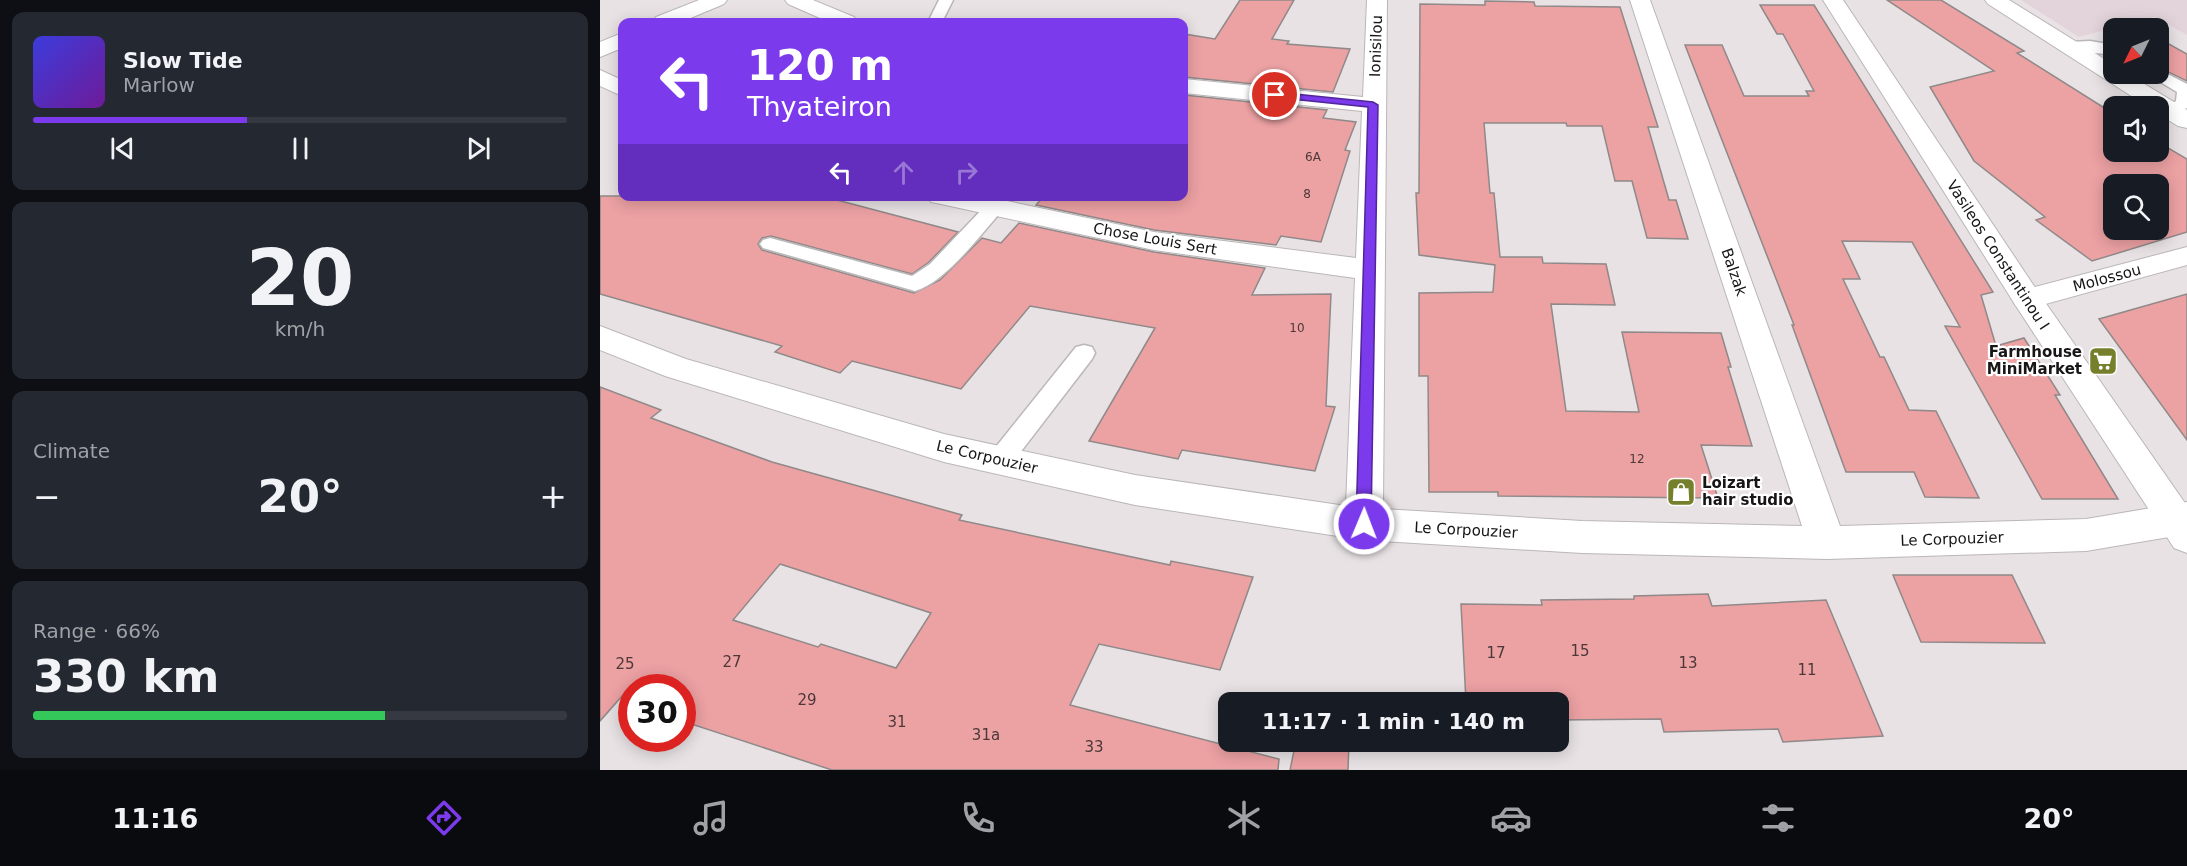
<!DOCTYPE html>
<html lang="en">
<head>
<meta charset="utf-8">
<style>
	body { margin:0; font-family:"DejaVu Sans",sans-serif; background:#242831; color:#f1f3f6; height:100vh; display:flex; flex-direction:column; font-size:22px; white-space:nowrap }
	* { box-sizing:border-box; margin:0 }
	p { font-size:20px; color:#9ea1a6 }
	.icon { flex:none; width:33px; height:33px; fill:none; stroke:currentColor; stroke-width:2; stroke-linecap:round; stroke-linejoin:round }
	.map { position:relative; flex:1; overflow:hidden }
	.side { display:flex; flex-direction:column; gap:12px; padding:12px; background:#0d0f14; width:600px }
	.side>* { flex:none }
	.hud { position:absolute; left:18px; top:18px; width:570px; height:183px; border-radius:12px; box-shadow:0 3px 15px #0003; background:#7c3aed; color:#fff; overflow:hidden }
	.needle { width:39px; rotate:227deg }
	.tools { position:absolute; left:1503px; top:18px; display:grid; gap:12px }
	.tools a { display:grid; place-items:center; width:66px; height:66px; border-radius:12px; background:#171b24; box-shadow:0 3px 15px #0003; font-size:30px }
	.speed { position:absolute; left:18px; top:674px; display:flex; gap:12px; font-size:30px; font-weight:700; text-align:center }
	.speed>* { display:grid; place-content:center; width:78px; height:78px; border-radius:50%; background:#171b24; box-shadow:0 3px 15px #0003; line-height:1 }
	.speed .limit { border:9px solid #d22; background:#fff; color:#111 }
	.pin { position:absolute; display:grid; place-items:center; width:51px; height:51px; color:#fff; margin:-26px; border:3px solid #fff; border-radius:50%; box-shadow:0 2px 6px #0007 }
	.me { position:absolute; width:66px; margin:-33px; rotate:1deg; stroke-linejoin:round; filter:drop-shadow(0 0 4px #0008) }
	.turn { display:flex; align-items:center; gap:21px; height:126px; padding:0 30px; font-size:27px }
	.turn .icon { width:78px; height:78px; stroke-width:2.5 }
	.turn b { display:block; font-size:42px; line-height:51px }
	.lanes { display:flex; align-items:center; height:57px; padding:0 30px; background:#0003; justify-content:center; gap:30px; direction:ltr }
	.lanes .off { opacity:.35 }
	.big { font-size:45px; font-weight:700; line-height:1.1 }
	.side .card { flex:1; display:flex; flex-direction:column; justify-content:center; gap:9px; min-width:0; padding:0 21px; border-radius:12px; background:#242831 }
	.side .dial { align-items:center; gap:0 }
	.dial b { font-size:78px; line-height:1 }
	.song { display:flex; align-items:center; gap:18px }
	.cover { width:72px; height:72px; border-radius:9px; background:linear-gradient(135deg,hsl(240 70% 55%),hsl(280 70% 35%)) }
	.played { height:6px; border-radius:3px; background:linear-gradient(90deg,#7c3aed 40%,#363941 40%) }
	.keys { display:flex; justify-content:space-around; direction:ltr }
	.heat { display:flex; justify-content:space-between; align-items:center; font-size:33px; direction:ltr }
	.charge { height:9px; border-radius:4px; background:linear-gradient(90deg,#34c759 66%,#363941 0) }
	.trip { position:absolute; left:618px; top:692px; width:351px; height:60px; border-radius:12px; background:#171b24; box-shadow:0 3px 15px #0003; font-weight:700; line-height:60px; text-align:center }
	.dock { display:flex; height:96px; justify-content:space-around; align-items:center; background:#090b0e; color:#9ea1a6 }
	.dock .icon { width:42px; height:42px }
	.dock .selected { color:#7c3aed }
	.dock b { font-size:27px; color:#f1f3f6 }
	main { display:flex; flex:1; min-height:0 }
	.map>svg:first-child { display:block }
	.built { fill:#e2d4da }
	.building { fill:#eca1a3; stroke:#8f8989; stroke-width:1.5; fill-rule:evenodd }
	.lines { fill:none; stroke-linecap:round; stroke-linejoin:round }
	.service-casing { stroke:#bbb6b8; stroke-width:3 }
	.minor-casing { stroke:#bbb6b8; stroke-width:2 }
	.secondary-casing { stroke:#bbb6b8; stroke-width:2 }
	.primary-casing { stroke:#bbb6b8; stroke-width:2 }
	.service { fill:#fff; fill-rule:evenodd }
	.minor { fill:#fff; fill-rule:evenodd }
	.secondary { fill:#fff; fill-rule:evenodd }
	.primary { fill:#fff; fill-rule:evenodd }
	.route { fill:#7c3aed; stroke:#51269a; stroke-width:1.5 }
	.labels { text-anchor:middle; stroke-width:4.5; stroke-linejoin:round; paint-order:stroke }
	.number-label { font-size:12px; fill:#4c3839 }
	.street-label { font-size:15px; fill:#171516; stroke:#fff }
	.poi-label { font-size:15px; font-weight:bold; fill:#171516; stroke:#fff; text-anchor:end }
	.near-number-label { font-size:15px; fill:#4c3839 }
</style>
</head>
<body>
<main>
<section class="side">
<div class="card">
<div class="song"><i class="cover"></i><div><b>Slow Tide</b><p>Marlow</p></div></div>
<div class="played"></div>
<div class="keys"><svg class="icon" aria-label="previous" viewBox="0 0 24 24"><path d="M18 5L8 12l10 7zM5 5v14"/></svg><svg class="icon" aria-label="pause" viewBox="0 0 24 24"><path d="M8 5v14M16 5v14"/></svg><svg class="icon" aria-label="next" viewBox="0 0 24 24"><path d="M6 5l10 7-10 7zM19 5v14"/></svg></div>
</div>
<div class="card dial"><b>20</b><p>km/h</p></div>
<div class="card"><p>Climate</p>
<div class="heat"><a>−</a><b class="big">20°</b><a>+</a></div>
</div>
<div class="card"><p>Range · 66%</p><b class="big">330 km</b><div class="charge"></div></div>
</section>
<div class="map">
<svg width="1587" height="770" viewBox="0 0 1587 770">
	<rect width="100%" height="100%" fill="#e8e2e4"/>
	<polygon class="built" points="1421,0 1587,0 1587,35 1555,17 1479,37"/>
	<g class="building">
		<polygon points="640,0 694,0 672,39 689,41 687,44 750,49 733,92 584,77 584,34 615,39"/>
		<path d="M1287 0H1341L1424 51 1417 53 1514 114V152H1558V142L1587 159V232L1492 261 1436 220 1445 217 1374 161 1330 87 1394 71ZM1514 184H1558V230H1514Z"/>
		<polygon points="885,1 934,2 935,6 1020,7 1058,127 1048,127 1069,200 1076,200 1088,239 1047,238 1032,181 1015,181 1002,126 967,126 966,123 884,123 890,193 894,193 900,257 942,257 943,263 1006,264 1015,305 951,304 966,411 1039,412 1022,332 1121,333 1131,367 1128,367 1152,446 1101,445 1118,498 898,496 898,492 829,492 828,376 819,376 819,293 893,292 895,265 819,255 816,193 819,193 820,4 885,5"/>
		<polygon points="1160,5 1214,5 1393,292 1381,295 1396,346 1424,338 1460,395 1455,395 1518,499 1442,499 1345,326 1360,327 1312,242 1242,241 1260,279 1243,279 1280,357 1284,357 1309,410 1336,411 1379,498 1325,497 1314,472 1246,472 1192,325 1194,325 1085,45 1122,45 1144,96 1209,96 1206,91 1214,91 1183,34 1177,34"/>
		<polygon points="1558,38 1587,54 1587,81 1558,67"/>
		<polygon points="584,95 727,110 723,118 756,122 745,150 750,151 721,242 681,236 676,245 554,230 436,205 444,196 584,196"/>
		<polygon points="0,196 222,196 358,232 329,262 312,274 171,236 162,238 158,244 162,250 314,293 340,280 382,238 401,243 419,223 554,252 665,268 652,295 731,294 726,406 735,407 715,471 582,450 578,459 489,441 555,328 430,306 361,389 252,361 240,373 175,352 182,346 0,294"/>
		<polygon points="1587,294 1587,440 1499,319"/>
		<path d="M0 387 61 410 51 418 172 462 362 515 359 520 570 565 571 561 653 577 620 670 499 644 470 705 679 759 678 770H232L82 721V687H30L0 721ZM180 564 331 613 296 668 221 644 218 647 133 620Z"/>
		<polygon points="1293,575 1412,575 1445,643 1321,642"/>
		<polygon points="1108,594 1112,606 1226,600 1283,736 1183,742 1178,729 1064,732 1061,719 958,720 958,702 866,702 861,604 942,605 941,600 1034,599 1034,596"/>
		<polygon points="696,741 749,741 748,770 690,770"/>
	</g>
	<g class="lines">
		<g class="service-casing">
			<g id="service">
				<polygon points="339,0 353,0 342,22 328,22"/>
				<path d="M1490 41 1514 45V55C1502 53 1465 52 1460 47L1468 42Z"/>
				<polygon points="1558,69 1587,84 1587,108 1570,115 1564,114 1562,110 1576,101 1577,92 1552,77 1550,74 1558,74"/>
				<path d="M394 202 401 204 403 208 401 212C379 236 346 282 315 291L163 248 160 244 163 240 170 238 312 276 330 264 387 204Z"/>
				<polygon points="484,345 492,347 495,353 492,359 409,467 400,470 391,467 388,460 391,453 476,347"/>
			</g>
		</g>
		<g class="minor-casing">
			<g id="minor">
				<polygon points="99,0 127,0 124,4 81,22 53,22 56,17"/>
				<polygon points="185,0 213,0 254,17 257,22 229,22 188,4"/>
				<polygon points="767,0 787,0 783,509 982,521 1202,526 1030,0 1050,0 1240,526 1486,519 1587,502 1587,534 1486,551 1227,559 982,553 764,540 535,505 344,462 65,376 0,350 0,326 86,359 344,434 535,475 746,506 755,278 554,250 341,204 331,202 328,196 383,196 554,232 756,258 762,111 584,93 584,79 763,97"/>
				<polygon points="22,33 22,48 0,57 0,42"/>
				<polygon points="0,70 22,80 22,96 0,86"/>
				<polygon points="1587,247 1587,265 1427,309 1416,306 1412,299 1416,292"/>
			</g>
		</g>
		<g class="secondary-casing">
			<polygon id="secondary" points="1223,0 1243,0 1438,292 1587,506 1587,553 1574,548 1416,306"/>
		</g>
		<g class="primary-casing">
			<polygon id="primary" points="1385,0 1409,0 1514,65 1514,74 1528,74 1587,110 1587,128 1578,126 1558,114 1558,106 1547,106 1388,4"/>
		</g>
		<use href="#service" class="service"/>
		<use href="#minor" class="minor"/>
		<use href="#secondary" class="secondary"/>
		<use href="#primary" class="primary"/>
	</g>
	<polygon class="route" points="675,92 773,102 778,105 771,524 769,528 764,530 758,528 756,524 768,107 672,97 671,95"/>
	<defs>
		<g id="supermarket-square" transform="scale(1.5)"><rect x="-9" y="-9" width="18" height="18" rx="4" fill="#767f2b" stroke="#fff"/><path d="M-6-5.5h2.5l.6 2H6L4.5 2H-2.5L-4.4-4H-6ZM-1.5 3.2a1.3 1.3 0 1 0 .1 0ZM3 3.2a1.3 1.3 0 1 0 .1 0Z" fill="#fff"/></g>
		<g id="shop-square" transform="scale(1.5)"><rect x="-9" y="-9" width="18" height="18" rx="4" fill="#767f2b" stroke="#fff"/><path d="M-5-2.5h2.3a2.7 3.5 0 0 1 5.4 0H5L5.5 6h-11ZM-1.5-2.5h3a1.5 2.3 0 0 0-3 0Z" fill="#fff"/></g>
	</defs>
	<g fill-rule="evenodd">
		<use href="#supermarket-square" x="1503" y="361"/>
		<use href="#shop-square" x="1081" y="492"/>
	</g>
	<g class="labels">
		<g class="number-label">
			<text x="713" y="161">6Α</text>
			<text x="707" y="198">8</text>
			<text x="697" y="332">10</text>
			<text x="1037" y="463">12</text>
		</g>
		<g class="street-label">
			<text transform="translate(776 46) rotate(-88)" y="5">Ionisilou</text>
			<text transform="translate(555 239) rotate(10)" y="5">Chose Louis Sert</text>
			<text transform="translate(1398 255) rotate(57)" y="5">Vasileos Constantinou I</text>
			<text transform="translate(1134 272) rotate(71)" y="5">Balzak</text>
			<text transform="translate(1507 278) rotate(-15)" y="5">Molossou</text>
			<text transform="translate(387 457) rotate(13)" y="5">Le Corpouzier</text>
			<text transform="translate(866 530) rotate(3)" y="5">Le Corpouzier</text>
			<text transform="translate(1352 539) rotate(-2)" y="5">Le Corpouzier</text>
		</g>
		<g class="poi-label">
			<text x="1482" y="357">Farmhouse<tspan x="1482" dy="17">MiniMarket</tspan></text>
			<text x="1102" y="488" text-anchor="start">Loizart<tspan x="1102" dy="17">hair studio</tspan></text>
		</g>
		<g class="near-number-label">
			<text x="980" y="656">15</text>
			<text x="896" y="658">17</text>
			<text x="132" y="667">27</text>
			<text x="1088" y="668">13</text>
			<text x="25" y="669">25</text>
			<text x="1207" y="675">11</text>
			<text x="207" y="705">29</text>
			<text x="297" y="727">31</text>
			<text x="386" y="740">31a</text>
			<text x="494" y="752">33</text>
		</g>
	</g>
</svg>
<div class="tools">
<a><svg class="needle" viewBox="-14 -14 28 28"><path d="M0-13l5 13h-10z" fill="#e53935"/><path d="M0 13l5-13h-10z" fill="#9ea1a6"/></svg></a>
<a><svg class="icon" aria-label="sound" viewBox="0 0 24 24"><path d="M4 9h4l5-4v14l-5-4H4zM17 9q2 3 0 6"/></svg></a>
<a><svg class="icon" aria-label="search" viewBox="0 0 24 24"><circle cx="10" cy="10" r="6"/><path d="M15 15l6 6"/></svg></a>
</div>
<div class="speed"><div class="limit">30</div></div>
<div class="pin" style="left:675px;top:95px;background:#d93025"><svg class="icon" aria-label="arrive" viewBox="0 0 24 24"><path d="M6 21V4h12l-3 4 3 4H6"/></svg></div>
<svg class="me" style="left:764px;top:524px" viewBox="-20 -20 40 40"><circle r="17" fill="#7c3aed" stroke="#fff" stroke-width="3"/><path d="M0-11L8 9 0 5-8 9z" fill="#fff"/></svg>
<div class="trip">11:17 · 1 min · 140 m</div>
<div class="hud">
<div class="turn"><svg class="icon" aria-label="left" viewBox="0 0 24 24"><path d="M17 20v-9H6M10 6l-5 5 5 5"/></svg><div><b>120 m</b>Thyateiron</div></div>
<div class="lanes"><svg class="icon" aria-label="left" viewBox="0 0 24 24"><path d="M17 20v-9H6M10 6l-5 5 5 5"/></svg><svg class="icon off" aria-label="ahead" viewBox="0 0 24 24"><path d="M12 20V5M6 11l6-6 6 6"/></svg><svg class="icon off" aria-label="right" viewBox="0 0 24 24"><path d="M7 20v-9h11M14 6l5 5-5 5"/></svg></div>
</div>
</div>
</main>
<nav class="dock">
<b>11:16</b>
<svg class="icon selected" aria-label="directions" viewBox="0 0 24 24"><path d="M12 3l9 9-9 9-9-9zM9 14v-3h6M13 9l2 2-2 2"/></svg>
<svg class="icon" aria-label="music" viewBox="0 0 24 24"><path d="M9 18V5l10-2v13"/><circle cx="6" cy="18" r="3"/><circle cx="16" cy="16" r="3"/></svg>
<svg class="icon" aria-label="phone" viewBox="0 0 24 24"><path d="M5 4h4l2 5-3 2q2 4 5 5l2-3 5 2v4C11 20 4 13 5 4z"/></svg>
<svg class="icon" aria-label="climate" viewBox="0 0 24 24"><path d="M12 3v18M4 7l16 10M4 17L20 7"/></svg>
<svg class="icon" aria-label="car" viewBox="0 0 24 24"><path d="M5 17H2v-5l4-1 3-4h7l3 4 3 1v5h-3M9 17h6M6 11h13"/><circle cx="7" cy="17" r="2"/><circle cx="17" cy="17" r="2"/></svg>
<svg class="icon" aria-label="filters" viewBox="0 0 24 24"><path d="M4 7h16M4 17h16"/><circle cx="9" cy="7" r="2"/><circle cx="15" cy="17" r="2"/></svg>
<b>20°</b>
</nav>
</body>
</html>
